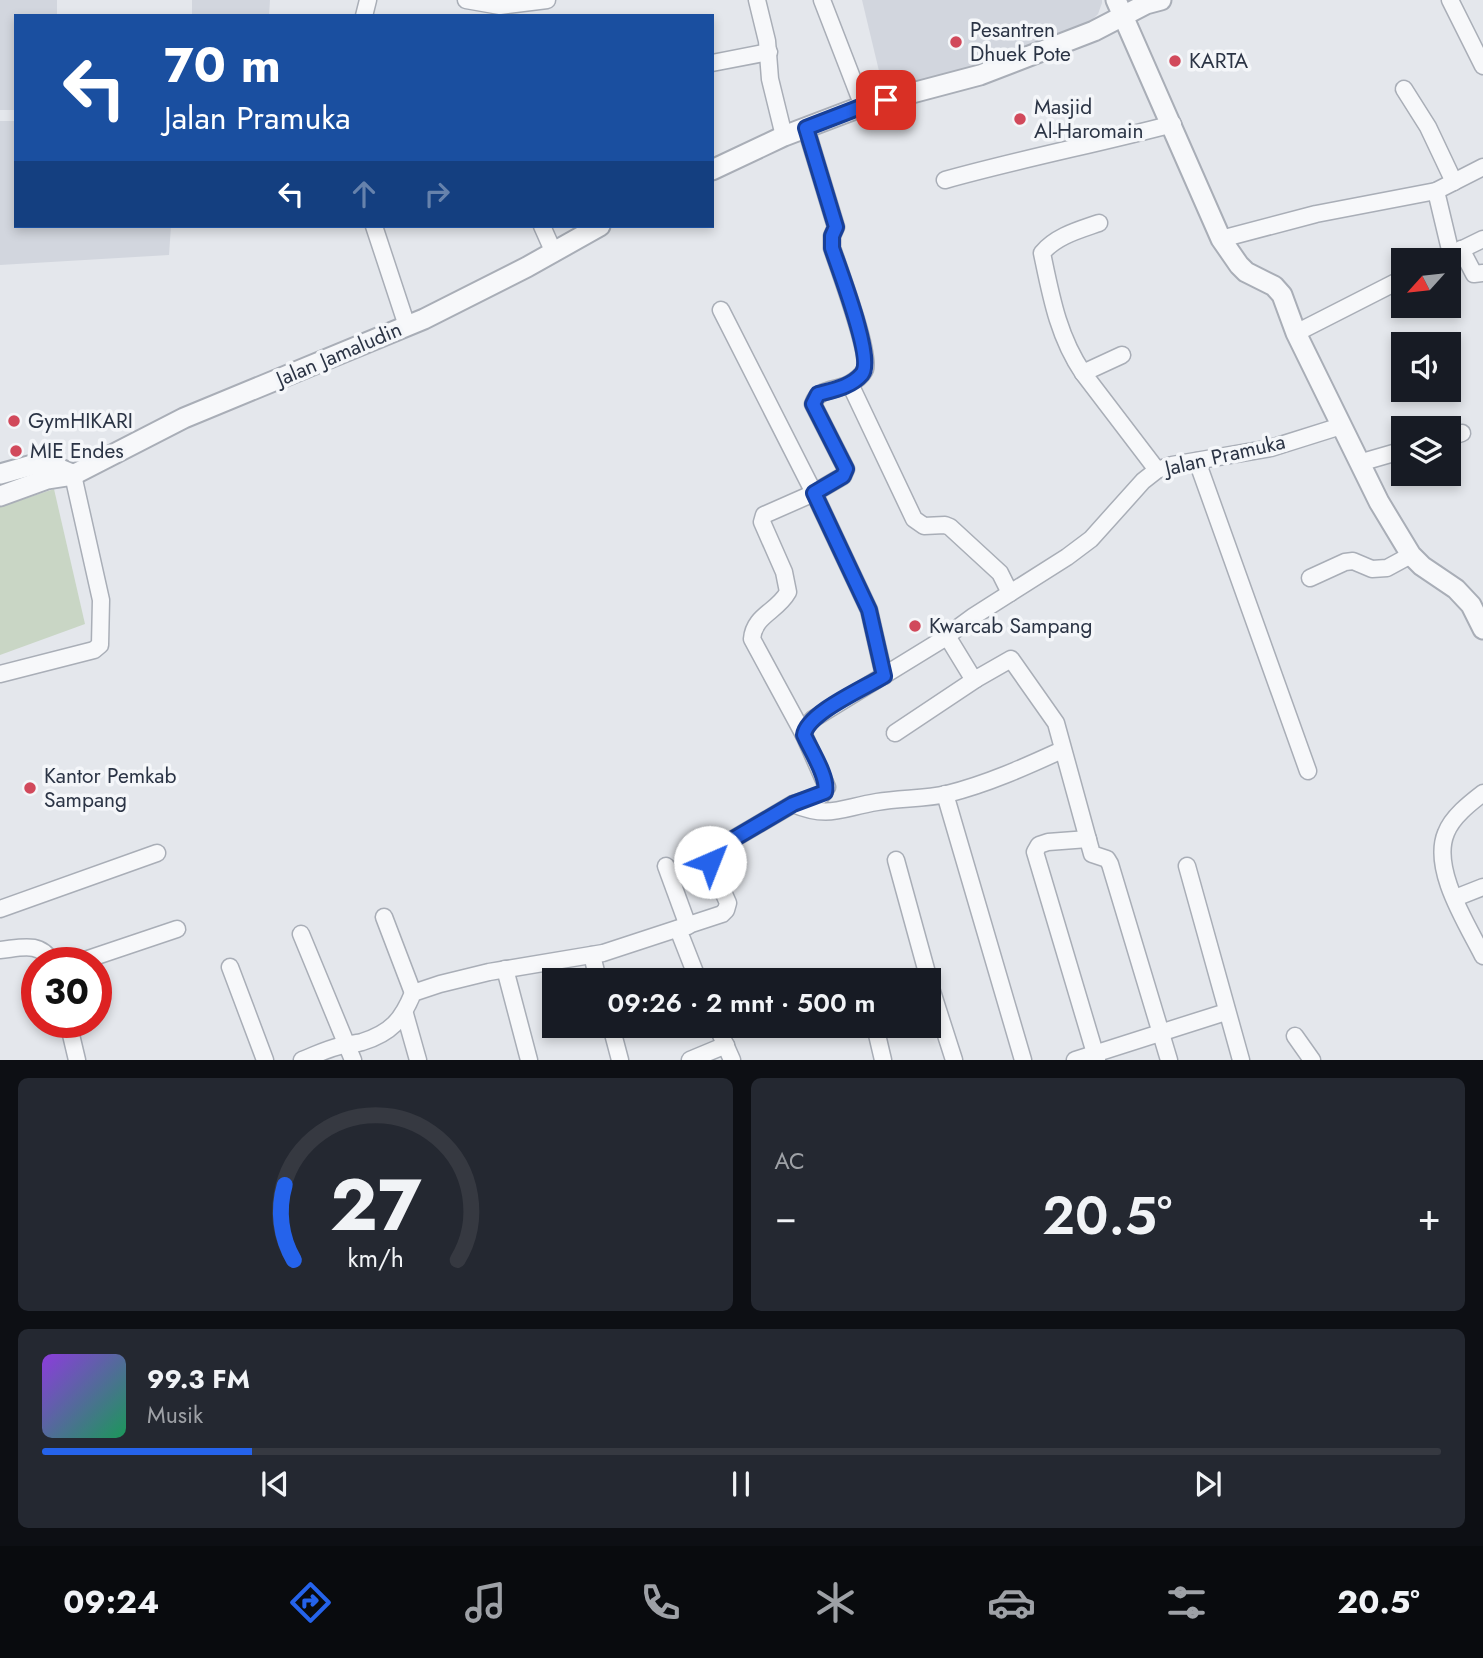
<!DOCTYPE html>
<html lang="id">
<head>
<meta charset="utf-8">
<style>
	body { margin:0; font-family:Jost,sans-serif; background:#242831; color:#f1f3f6; height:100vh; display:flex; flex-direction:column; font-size:26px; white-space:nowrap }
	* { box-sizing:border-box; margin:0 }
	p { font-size:23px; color:#9ea1a6 }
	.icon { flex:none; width:38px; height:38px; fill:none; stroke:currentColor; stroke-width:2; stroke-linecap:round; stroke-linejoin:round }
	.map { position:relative; height:1060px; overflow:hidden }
	.sheet { display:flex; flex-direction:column; gap:18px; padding:18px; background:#0d0f14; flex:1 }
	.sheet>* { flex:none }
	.hud { position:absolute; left:14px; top:14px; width:700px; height:214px; border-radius:0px; box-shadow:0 4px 10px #0003; background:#1a4fa0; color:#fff; overflow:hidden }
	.needle { width:46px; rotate:243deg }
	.fabs { position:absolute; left:1391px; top:248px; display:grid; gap:14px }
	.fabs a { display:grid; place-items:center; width:70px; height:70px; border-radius:0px; background:#171b24; box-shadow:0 4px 10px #0003; font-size:35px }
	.speed { position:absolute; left:21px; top:947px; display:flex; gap:14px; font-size:35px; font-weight:700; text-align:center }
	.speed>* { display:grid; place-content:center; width:91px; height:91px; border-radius:50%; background:#171b24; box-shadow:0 4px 10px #0003; line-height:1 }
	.speed .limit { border:10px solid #d22; background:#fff; color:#111 }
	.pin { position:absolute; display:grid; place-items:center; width:60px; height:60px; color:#fff; margin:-30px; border-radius:14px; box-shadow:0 4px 10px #0006 }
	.me { position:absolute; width:77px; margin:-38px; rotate:44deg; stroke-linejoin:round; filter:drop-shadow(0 0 5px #0008) }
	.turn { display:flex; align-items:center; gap:24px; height:147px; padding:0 35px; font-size:32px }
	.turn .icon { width:91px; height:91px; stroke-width:2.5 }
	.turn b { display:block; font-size:49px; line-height:60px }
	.lanes { display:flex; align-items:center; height:66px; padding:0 35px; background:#0003; justify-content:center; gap:35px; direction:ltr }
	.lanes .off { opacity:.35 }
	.big { font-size:52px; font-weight:600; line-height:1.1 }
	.sheet .tile { flex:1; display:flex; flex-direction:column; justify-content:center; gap:10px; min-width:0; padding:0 24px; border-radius:10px; background:#242831 }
	.sheet .dial { align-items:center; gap:0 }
	.dial svg { height:182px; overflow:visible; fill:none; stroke:#363941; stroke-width:7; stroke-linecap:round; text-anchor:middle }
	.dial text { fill:#f1f3f6; stroke:none }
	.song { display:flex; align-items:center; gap:21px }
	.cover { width:84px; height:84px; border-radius:10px; background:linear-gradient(135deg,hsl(270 70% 55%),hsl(150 70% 35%)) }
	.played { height:7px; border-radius:4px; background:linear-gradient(90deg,#2563eb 15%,#363941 15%) }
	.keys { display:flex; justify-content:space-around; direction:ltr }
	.heat { display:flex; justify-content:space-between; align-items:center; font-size:38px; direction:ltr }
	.sheet .tiles { flex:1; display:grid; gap:18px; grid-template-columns:1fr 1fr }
	.tile:last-child { grid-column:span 2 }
	.trip { position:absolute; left:542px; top:968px; width:399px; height:70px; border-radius:0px; background:#171b24; box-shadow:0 4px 10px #0003; font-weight:600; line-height:70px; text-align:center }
	.menu { display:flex; height:112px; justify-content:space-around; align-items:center; background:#090b0e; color:#9ea1a6 }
	.menu .icon { width:49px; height:49px }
	.menu .current { color:#2563eb }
	.menu b { font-size:32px; color:#f1f3f6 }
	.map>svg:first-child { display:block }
	.built { fill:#d2d6de }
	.green { fill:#c9d6c5 }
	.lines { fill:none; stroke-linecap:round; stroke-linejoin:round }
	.minor-casing { stroke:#a9aeb7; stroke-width:19 }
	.tertiary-casing { stroke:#a9aeb7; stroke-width:23 }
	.minor { stroke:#f7f8fa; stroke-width:16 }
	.tertiary { stroke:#f7f8fa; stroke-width:19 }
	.route-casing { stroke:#184099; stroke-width:18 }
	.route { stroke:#2563eb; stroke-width:12 }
	.poi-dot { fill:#d1495b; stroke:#f4f6f9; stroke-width:2.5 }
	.labels { text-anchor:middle; stroke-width:7; stroke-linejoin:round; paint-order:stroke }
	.poi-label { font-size:21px; fill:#2b3445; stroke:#f4f6f9; text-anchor:start }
	.street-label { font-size:21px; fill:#2b3445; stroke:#f4f6f9 }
</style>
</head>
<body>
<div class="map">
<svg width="1483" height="1060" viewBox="0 0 1483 1060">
	<rect width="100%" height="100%" fill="#e4e7ec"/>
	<g class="built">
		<polygon points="0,0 57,0 57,16 16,16 16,110 0,110"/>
		<polygon points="192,0 270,0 269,16 192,16"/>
		<polygon points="862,0 1102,0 1102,3 1098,14 1090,22 988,62 885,96"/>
		<polygon points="0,121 16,121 16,226 171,226 169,255 0,265"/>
	</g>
	<polygon class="green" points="54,489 85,624 0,655 0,507"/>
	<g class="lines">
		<g class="minor-casing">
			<g id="minor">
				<polyline points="466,0 500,6 547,0"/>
				<polyline points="757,0 767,41 770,79 784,136"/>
				<polyline points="822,0 863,106"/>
				<polyline points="1450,0 1483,66"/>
				<polyline points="364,16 368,0"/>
				<polyline points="712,63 769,52"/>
				<polyline points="1404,89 1428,127 1454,182"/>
				<path d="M806 128 836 227 832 236V248C839 269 870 352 865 369 863 375 854 382 849 384 836 391 818 388 813 404L846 469 843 476 814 493 869 610 884 676"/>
				<path d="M945 180C1020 159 1097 144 1173 124"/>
				<polyline points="1436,191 1451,254"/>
				<polyline points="374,226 407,326"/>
				<polyline points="542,226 554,253"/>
				<polyline points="1221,239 1316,214 1436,191 1483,167"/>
				<polyline points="1461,249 1474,274 1483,273"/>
				<polyline points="1438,261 1483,239"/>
				<path d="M721 310 814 493 764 515 762 522 784 572 788 592C777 612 754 615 752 639L804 735"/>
				<polyline points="1296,333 1404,278"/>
				<polyline points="1122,355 1083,373 1157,470"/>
				<path d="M1083 373C1058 336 1051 296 1042 253 1056 236 1079 230 1099 223"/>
				<polyline points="850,384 914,519 924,526 945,525 950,527 1000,573 1010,593"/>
				<polyline points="1449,437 1462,433"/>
				<polyline points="1197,461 1308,771"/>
				<polyline points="1359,463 1404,450"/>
				<polyline points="1310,578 1345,562 1353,561 1372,569 1387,568 1411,555"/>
				<polyline points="947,636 972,677 976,679 1011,659 1056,723 1092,854 1107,859 1110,864 1169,1060"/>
				<polyline points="0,674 94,650 100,645 101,600 73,475"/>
				<polyline points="895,733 976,679"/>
				<path d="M1483 793C1470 803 1452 817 1446 833 1431 869 1467 924 1483 956"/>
				<polyline points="945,794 1023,1060"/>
				<path d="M793 804C829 819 841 808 877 802 900 798 924 799 947 794 987 784 1025 767 1062 750"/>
				<polyline points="1088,839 1048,842 1039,845 1035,852 1097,1060"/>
				<polyline points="896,860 929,980"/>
				<polyline points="666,866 688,926"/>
				<polyline points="1187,866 1241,1060"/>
				<polyline points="1455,898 1483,887"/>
				<polyline points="0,909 157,853"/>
				<polyline points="384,917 413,993"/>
				<polyline points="678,929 698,980"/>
				<polyline points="301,934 353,1060"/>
				<path d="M0 950C21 948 40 941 52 962"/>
				<polyline points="592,955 598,980"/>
				<polyline points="79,962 177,929"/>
				<polyline points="230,967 265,1060"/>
				<polyline points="505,969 529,1060"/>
				<polyline points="929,982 954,1060"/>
				<polyline points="405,1014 418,1060"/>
				<polyline points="68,1022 77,1060"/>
				<polyline points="611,1026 620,1060"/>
				<polyline points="717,1026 732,1060"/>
				<polyline points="875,1026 883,1060"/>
				<polyline points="1295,1036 1312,1060"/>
				<path d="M302 1060C315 1055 327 1049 340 1046 347 1044 355 1044 362 1042 391 1033 402 1020 413 993L440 984 489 972 603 953 722 914 726 910 728 903 710 862 713 851 793 804 822 795 827 787 804 735 805 728 813 719 940 641 974 616 1067 557 1091 539 1143 481 1157 470 1172 465 1271 448 1341 426"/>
				<polyline points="690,1060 726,1045"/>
				<polyline points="1075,1060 1226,1012"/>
			</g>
		</g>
		<g class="tertiary-casing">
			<g id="tertiary">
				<polyline points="1116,0 1221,239 1239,265 1246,272 1274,286 1282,295 1296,333 1379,502 1411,555 1422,566 1456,589 1471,605 1483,629"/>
				<polyline points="712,170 784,136 863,106 980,75 1094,31 1146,4 1161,0"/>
				<polyline points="0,474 43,462 72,474"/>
				<polyline points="0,496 47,479 73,475 184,418 424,319 527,267 600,226"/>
			</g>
		</g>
		<use href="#minor" class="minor"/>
		<use href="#tertiary" class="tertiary"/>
	</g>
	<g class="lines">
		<g class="route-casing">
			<path id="route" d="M710 862 713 851 793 804 825 792C829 778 810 749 804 735 807 713 865 688 884 676L869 610 814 493 843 476 846 469 813 404 818 394C833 390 851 387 862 374 874 359 839 269 832 248V236L836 227 806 128 863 106 886 100"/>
		</g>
		<use href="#route" class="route"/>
	</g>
	<g class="poi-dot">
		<circle cx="956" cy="42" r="7"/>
		<circle cx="1175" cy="61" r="7"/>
		<circle cx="1020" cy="119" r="7"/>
		<circle cx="14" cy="421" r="7"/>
		<circle cx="16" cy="451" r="7"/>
		<circle cx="915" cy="626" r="7"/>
		<circle cx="30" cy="788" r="7"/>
	</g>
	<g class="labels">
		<g class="poi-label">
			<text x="970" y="37">Pesantren<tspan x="970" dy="24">Dhuek Pote</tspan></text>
			<text x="1189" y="68">KARTA</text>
			<text x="1034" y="114">Masjid<tspan x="1034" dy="24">Al-Haromain</tspan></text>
			<text x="28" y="428">GymHIKARI</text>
			<text x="30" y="458">MIE Endes</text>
			<text x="929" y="633">Kwarcab Sampang</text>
			<text x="44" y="783">Kantor Pemkab<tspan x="44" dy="24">Sampang</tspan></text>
		</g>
		<g class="street-label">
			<text transform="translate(339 354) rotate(-23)" y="7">Jalan Jamaludin</text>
			<text transform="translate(1225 455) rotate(-13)" y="7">Jalan Pramuka</text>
		</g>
	</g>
</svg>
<div class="fabs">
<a><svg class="needle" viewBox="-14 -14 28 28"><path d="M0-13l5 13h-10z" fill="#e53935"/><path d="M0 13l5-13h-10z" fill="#9ea1a6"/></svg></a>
<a><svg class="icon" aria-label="sound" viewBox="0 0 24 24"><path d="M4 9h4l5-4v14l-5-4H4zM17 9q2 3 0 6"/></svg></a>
<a><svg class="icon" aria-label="layers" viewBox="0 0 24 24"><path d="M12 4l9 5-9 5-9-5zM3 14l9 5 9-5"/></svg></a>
</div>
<div class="speed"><div class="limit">30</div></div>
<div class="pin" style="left:886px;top:100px;background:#d93025"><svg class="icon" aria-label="arrive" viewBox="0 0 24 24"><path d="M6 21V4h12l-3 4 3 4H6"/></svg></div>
<svg class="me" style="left:710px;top:862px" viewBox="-20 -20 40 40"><circle r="19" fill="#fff"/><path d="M0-13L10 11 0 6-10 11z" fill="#2563eb"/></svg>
<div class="trip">09:26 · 2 mnt · 500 m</div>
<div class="hud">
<div class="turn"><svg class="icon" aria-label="left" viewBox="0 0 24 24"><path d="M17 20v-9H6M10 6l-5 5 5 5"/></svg><div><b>70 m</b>Jalan Pramuka</div></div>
<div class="lanes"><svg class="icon" aria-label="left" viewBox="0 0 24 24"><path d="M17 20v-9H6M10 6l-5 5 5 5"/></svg><svg class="icon off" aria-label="ahead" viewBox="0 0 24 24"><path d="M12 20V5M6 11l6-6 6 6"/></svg><svg class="icon off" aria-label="right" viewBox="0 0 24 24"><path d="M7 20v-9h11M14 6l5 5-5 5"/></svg></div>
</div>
</div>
<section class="sheet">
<div class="tiles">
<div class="tile dial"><svg viewBox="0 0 100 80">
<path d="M14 69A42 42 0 1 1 86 69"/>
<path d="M14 69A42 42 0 0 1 10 36" stroke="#2563eb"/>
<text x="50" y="56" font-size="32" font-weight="700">27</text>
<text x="50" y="72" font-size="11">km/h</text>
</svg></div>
<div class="tile"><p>AC</p>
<div class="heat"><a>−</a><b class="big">20.5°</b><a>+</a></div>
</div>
<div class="tile">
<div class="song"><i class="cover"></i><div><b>99.3 FM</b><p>Musik</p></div></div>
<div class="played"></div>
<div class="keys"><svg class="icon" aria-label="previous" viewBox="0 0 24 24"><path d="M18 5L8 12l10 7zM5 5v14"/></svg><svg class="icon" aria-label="pause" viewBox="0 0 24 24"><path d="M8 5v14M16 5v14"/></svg><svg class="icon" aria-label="next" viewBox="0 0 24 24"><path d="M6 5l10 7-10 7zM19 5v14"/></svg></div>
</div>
</div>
</section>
<nav class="menu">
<b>09:24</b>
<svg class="icon current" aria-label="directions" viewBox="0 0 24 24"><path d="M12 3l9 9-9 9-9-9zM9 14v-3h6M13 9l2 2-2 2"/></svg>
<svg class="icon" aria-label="music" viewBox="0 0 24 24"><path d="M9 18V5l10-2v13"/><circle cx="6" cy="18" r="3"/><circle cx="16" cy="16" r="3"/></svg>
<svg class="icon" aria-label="phone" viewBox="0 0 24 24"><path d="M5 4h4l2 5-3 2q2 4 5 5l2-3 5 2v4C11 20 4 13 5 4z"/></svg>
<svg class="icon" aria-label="climate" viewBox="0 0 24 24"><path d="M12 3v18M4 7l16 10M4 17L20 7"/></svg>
<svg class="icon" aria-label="car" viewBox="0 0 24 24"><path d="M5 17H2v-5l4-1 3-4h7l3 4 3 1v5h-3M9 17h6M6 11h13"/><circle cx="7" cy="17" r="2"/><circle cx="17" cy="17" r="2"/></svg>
<svg class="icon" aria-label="filters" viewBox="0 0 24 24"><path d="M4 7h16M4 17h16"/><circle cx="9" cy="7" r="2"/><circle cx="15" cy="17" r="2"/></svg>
<b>20.5°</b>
</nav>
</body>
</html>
